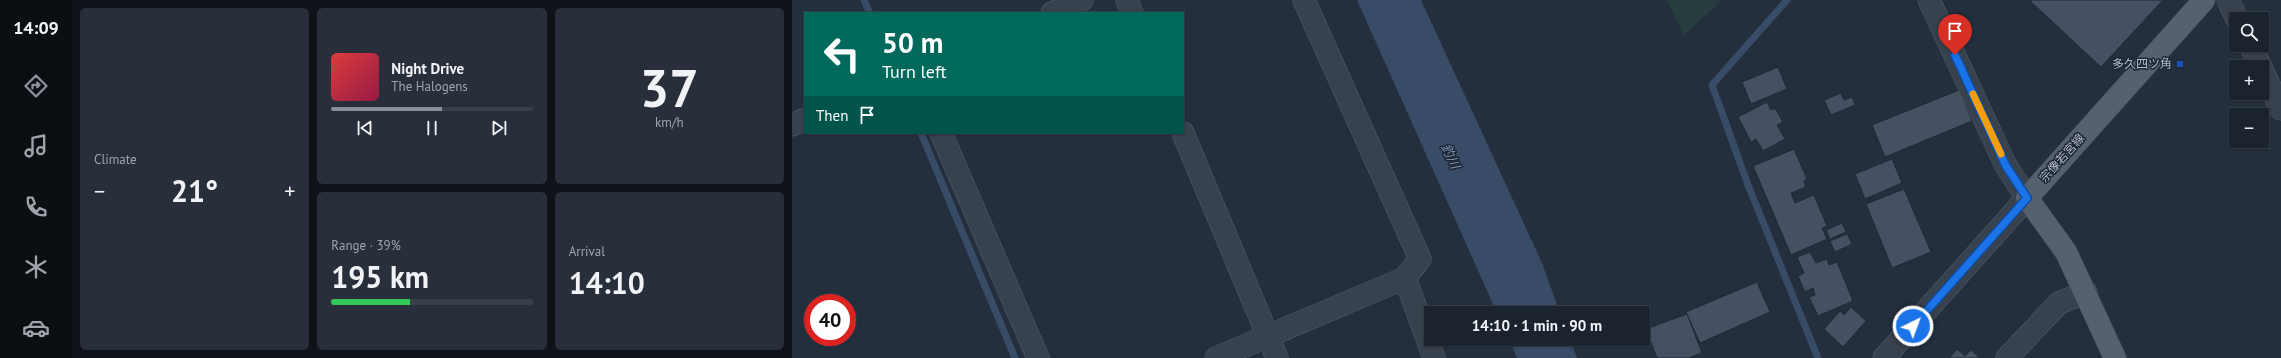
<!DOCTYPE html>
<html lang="en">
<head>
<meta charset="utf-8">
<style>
	body { margin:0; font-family:"PT Sans","Noto Sans JP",sans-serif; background:#282f3a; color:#f1f3f6; height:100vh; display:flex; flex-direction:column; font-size:15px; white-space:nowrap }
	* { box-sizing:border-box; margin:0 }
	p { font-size:13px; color:#a0a4aa }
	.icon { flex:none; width:22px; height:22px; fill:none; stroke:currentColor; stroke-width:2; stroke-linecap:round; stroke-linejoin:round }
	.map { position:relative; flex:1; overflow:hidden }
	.drawer { display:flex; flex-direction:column; gap:8px; padding:8px; background:#0f1319; width:720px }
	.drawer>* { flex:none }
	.top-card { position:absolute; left:12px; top:12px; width:380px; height:122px; border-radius:0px; box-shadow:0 1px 3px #0004,0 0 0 1px #39404a; background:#00695c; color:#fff; overflow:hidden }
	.fabs { position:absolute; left:1437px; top:12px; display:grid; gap:8px }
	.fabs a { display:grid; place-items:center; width:40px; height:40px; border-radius:0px; background:#1b232e; box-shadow:0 1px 3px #0004,0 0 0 1px #39404a; font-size:20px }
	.speed { position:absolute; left:12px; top:294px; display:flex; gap:8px; font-size:20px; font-weight:700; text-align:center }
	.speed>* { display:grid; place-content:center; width:52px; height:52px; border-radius:50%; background:#1b232e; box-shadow:0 1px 3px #0004,0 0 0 1px #39404a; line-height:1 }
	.speed .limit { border:6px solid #d22; background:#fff; color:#111 }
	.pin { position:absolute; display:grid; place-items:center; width:34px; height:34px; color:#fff; margin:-41px -17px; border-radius:50% 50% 50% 0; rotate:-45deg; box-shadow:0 0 4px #0007 }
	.pin .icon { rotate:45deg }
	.me { position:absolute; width:44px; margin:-22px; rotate:42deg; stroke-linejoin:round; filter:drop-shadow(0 0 3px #0008) }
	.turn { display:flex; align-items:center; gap:14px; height:84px; padding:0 12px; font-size:18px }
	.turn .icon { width:52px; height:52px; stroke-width:2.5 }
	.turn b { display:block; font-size:28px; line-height:34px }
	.then { display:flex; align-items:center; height:38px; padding:0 12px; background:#0003; gap:8px; font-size:15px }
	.big { font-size:30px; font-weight:700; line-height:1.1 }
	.drawer .card { flex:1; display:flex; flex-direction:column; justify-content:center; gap:6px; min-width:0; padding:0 14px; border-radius:6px; background:#282f3a }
	.drawer .dial { align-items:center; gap:0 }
	.dial b { font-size:52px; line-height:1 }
	.song { display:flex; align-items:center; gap:12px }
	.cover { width:48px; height:48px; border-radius:6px; background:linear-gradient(135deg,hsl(0 70% 55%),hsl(340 70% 35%)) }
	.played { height:4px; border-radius:2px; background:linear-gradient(90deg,#8c9099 55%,#39404a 55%) }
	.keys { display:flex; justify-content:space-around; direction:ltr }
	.heat { display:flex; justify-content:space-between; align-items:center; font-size:22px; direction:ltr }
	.charge { height:6px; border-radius:3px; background:linear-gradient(90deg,#34c759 39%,#39404a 0) }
	.drawer .tiles { flex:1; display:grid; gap:8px; grid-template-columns:repeat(3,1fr) }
	.card:first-child { grid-row:span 2 }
	.trip { position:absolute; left:632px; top:306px; width:226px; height:40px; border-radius:0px; background:#1b232e; box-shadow:0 1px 3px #0004,0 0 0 1px #39404a; font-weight:700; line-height:40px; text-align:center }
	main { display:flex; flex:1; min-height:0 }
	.menu { display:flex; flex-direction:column; width:72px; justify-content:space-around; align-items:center; background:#0b0e12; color:#a0a4aa }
	.menu .icon { width:28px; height:28px }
	.menu .on { color:#8c9099 }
	.menu b { font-size:18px; color:#f1f3f6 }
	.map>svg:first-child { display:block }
	.green { fill:#263c3f }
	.water { fill:#394c67 }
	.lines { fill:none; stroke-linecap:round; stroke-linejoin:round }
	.stream { stroke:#394c67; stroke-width:7 }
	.building { fill:#455162; stroke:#1f2835 }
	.minor-casing { stroke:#565f6c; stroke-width:23 }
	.major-casing { stroke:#414a57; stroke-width:23 }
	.minor { stroke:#38414e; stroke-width:22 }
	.major { stroke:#56606e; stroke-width:22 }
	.route-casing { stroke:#114b97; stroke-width:10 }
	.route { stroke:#1a73e8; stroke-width:7 }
	.slow { stroke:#f59e0b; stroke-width:7 }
	.transit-dot { fill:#1a4fb4; stroke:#1d2633; stroke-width:1.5 }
	.labels { text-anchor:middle; stroke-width:3; stroke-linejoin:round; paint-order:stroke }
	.poi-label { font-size:12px; fill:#b4bcc9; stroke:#1d2633; text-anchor:end }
	.street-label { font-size:12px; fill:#b4bcc9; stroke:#1d2633 }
	.water-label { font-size:13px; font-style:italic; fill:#7c92b1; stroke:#1d2633 }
</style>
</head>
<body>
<main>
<nav class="menu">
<b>14:09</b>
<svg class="icon on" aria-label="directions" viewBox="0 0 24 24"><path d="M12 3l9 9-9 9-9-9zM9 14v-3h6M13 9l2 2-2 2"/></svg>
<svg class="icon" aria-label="music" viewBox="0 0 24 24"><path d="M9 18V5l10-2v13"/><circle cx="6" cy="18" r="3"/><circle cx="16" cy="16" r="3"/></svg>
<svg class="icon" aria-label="phone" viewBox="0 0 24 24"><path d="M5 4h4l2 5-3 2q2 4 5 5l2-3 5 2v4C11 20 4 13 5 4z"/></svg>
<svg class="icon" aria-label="climate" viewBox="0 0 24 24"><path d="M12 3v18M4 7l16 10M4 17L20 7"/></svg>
<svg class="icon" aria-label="car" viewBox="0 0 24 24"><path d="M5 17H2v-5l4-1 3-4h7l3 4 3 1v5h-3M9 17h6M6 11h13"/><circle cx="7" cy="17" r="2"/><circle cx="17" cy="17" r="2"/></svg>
</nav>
<section class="drawer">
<div class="tiles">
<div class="card"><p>Climate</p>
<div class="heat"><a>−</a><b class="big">21°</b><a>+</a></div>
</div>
<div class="card">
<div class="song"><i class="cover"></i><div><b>Night Drive</b><p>The Halogens</p></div></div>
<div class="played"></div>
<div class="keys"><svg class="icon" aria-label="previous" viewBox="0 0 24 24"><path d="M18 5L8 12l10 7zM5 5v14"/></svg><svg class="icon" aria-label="pause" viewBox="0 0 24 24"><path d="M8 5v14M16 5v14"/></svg><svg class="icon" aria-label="next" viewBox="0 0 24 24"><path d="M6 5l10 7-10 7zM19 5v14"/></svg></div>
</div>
<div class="card dial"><b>37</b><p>km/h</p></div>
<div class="card"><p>Range · 39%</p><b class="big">195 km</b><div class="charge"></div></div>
<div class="card"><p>Arrival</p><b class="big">14:10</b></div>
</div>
</section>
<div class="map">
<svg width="1489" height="358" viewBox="0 0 1489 358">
	<rect width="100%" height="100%" fill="#242f3e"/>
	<polygon class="green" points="875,0 930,0 892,36"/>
	<g class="water">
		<polygon points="565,0 629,0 750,263 768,313 705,313"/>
		<polygon points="717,339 778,339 785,358 725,358"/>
	</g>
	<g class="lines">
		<g class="stream">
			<polyline points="72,0 78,13"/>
			<polyline points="995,0 920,85 956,185 1026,358"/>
			<polyline points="129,133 223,358"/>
		</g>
	</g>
	<g class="building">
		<polygon points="1239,0 1371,0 1309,67 1238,1"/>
		<polygon points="986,67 995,89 959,104 950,82"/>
		<polygon points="1167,90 1180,121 1093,157 1080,125"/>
		<polygon points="1049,93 1052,100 1060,97 1063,105 1039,115 1032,100"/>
		<polygon points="975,102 979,110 983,108 991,122 985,125 993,139 971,151 964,139 959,142 946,117"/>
		<polygon points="1002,149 1015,179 1012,181 1014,187 999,193 1003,203 1022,195 1035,226 1030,228 1035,239 999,255 961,166"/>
		<polygon points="1100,159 1110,183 1073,199 1063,174"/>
		<polygon points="1112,189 1139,252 1100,268 1074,204"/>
		<polygon points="1050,223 1054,232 1038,239 1034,230"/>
		<polygon points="1055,234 1060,244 1043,252 1038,241"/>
		<polygon points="1018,252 1024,263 1035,259 1037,265 1045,262 1061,301 1026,316 1017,297 1023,295 1021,288 1013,292 1006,276 1012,273 1005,257"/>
		<polygon points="965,282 978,312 908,343 894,312"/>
		<polygon points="1059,307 1074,321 1051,347 1032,329 1048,311 1052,315"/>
		<polygon points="895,314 910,353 896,358 865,358 854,329"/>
		<polygon points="1165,349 1173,356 1179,350 1188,358 1157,358"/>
	</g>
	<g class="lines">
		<g class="minor-casing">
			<g id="minor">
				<polyline points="335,0 340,13"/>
				<polyline points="1436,0 1445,19"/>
				<polyline points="260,13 290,0"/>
				<polyline points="1458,45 1469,67"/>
				<polyline points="1470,70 1489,109"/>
				<polyline points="0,125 13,119"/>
				<polyline points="149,133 246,358"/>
				<polyline points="391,133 485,358"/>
				<polyline points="613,278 642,358"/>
				<polyline points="424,358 613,278 628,259 512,0"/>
				<polyline points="1092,358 1235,198 1214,166 1137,0"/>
				<polyline points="1215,358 1267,303 1294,292"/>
			</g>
		</g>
		<g class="major-casing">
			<polyline id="major" points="1323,358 1274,252 1235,198 1412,0"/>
		</g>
		<use href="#minor" class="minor"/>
		<use href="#major" class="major"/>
	</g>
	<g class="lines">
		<g class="route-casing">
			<polyline id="route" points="1121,326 1235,198 1214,166 1163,55"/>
		</g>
		<use href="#route" class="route"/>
		<polyline class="slow" points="1181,94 1209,154"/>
	</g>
	<rect class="transit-dot" x="1384" y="60" width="8" height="8" rx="2"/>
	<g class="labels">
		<g class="poi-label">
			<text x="1380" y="68">多久四ツ角</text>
		</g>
		<g class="street-label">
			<text transform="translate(1270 158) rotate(-48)" y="4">宗像若宮線</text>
		</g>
		<g class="water-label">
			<text transform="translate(659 156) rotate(65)" y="5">釣川</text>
		</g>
	</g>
</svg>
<div class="fabs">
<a><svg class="icon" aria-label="search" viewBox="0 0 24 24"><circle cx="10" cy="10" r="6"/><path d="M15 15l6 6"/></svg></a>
<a>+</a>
<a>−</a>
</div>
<div class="speed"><div class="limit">40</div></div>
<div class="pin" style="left:1163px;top:55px;background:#d93025"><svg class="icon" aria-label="arrive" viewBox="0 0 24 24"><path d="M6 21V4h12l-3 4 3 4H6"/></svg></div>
<svg class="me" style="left:1121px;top:326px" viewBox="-20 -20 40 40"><circle r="17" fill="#1a73e8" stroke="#fff" stroke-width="3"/><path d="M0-11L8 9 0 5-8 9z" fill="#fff"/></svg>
<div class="trip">14:10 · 1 min · 90 m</div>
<div class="top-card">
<div class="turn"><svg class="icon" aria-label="left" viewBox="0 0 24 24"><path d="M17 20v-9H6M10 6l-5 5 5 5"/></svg><div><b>50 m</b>Turn left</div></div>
<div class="then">Then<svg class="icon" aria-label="arrive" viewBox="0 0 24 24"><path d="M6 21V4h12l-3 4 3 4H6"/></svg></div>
</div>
</div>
</main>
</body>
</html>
